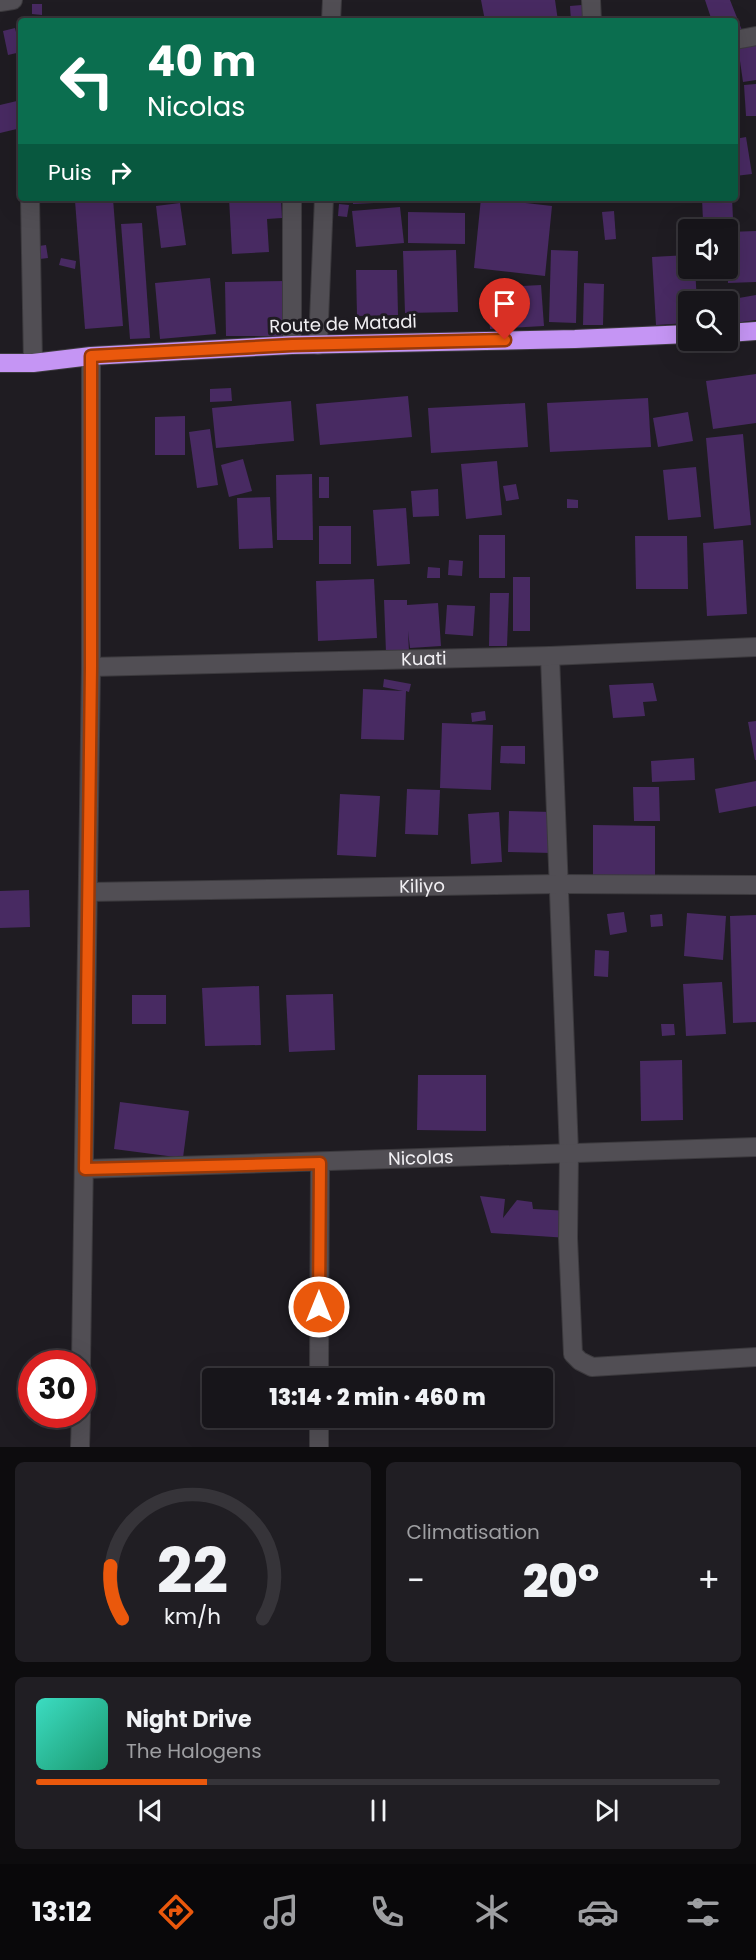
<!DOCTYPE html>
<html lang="fr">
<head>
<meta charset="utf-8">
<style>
	body { margin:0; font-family:Poppins,sans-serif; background:#201e23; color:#f1f3f6; height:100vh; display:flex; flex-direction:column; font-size:22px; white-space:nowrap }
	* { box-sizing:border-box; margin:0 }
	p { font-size:20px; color:#9e9fa2 }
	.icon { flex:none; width:33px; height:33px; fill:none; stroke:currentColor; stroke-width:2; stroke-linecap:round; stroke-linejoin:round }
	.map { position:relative; height:1447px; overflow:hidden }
	.panel { display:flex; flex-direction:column; gap:15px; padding:15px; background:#0d0c0e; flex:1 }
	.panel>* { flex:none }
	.banner { position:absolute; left:18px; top:18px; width:720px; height:183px; border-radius:6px; box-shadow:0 6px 24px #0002,0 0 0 2px #363439; background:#0b6e4f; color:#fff; overflow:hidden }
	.controls { position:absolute; left:678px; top:219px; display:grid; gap:12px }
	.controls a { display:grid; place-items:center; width:60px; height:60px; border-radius:6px; background:#17151a; box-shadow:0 6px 24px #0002,0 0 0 2px #363439; font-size:30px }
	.speed { position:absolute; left:18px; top:1350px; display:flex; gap:12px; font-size:30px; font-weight:700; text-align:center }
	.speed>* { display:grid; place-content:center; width:78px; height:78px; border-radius:50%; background:#17151a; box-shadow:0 6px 24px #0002,0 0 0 2px #363439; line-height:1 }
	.speed .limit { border:9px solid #d22; background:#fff; color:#111 }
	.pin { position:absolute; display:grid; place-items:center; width:51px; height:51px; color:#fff; margin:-62px -26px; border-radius:50% 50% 50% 0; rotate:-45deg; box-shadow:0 0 6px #0007 }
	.pin .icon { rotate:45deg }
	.me { position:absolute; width:66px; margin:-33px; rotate:0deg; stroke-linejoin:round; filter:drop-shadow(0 0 4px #0008) }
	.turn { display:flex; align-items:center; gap:21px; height:126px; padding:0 30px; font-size:27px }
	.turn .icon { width:78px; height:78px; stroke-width:2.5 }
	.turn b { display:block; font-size:42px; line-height:51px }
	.then { display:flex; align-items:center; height:57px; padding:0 30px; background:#0003; gap:12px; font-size:22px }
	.big { font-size:45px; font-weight:800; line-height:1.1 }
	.panel .widget { flex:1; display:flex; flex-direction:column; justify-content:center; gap:9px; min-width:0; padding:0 21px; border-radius:9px; background:#201e23 }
	.panel .dial { align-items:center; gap:0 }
	.dial svg { height:156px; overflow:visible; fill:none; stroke:#363439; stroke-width:7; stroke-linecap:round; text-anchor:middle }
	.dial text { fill:#f1f3f6; stroke:none }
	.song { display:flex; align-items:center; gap:18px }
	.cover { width:72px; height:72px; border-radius:9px; background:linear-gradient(135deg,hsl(170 70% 55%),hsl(160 70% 35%)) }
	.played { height:6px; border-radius:3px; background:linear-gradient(90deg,#ea580c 25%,#363439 25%) }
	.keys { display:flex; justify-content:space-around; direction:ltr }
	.heat { display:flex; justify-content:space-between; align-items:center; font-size:33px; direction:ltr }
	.panel .tiles { flex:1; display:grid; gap:15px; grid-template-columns:1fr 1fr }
	.widget:last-child { grid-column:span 2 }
	.trip { position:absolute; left:202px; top:1368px; width:351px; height:60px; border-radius:6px; background:#17151a; box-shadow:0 6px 24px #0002,0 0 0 2px #363439; font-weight:800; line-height:60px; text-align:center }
	.tabs { display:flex; height:96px; justify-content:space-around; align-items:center; background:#09080a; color:#9e9fa2 }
	.tabs .icon { width:42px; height:42px }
	.tabs .selected { color:#ea580c }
	.tabs b { font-size:27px; color:#f1f3f6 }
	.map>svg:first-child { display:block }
	.building { fill:#482a62 }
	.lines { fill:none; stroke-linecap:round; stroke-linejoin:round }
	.minor-casing { stroke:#3c3a3e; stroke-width:20 }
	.highway-casing { stroke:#3c3a3e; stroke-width:20 }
	.minor { stroke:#514e54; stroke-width:18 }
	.highway { stroke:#c595f4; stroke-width:18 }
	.route-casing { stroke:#983908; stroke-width:15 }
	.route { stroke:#ea580c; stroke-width:10 }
	.labels { text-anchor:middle; stroke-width:6; stroke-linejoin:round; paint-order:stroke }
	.street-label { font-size:18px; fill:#f1eff3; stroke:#1f1c22 }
</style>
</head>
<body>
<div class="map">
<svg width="756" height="1447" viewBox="0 0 756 1447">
	<rect width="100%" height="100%" fill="#1f1c22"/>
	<g class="building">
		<polygon points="481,0 555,0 558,21 485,21"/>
		<polygon points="705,0 730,0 743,33 735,35 735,21 712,21"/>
		<polygon points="32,4 42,4 42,15 32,14"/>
		<polygon points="582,5 584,21 571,21 570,6"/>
		<polygon points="15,28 21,52 8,55 3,31"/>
		<polygon points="756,44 756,80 743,82 738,47"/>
		<polygon points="756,84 756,116 746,116 744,85"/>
		<polygon points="21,100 21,128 0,133 0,105"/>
		<polygon points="746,137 752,174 735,176 735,139"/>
		<polygon points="229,198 281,198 282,218 267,219 269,252 232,254"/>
		<polygon points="353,198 373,198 374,203 353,204"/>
		<polygon points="481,198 552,206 545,276 474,268"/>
		<polygon points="702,198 732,198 733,219 703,221"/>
		<polygon points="113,199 123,326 85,329 75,201"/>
		<polygon points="180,203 186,245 161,248 156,206"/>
		<polygon points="339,204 349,205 347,217 338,216"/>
		<polygon points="400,207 404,243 356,247 352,211"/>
		<polygon points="614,211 616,239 605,240 602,212"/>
		<polygon points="408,212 465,213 465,244 408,243"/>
		<polygon points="142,223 150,338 130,339 121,224"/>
		<polygon points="756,231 756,282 728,283 728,232"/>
		<polygon points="46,245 48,258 40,259 39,246"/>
		<polygon points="456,250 458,312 405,313 403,251"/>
		<polygon points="551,250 578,251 576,323 549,322"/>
		<polygon points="688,255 688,268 695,268 697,302 688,302 688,323 656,325 652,257"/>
		<polygon points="61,258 76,261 75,269 59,265"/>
		<polygon points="356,270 397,270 398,315 357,316"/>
		<polygon points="210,278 216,334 160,339 155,283"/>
		<polygon points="285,281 287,336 226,336 225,282"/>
		<polygon points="584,283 604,284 603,325 583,325"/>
		<polygon points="541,285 544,326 490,329 487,288"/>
		<polygon points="756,295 756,320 728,324 728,302 716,302"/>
		<polygon points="756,374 756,423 713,429 706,381"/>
		<polygon points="231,388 232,401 210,402 210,389"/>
		<polygon points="408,396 412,437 320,445 316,404"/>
		<polygon points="648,398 651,447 550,452 547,403"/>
		<polygon points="291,401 294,441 216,448 212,408"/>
		<polygon points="525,403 528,447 431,453 428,408"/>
		<polygon points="688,412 693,441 658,447 653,418"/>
		<polygon points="185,416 185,455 155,455 155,417"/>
		<polygon points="210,429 218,485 197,488 189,432"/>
		<polygon points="743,434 751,525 714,529 706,438"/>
		<polygon points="243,459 252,491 229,497 221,465"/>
		<polygon points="497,461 502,515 466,519 461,464"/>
		<polygon points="696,467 701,517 668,520 663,470"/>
		<polygon points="312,474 313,540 277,540 276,475"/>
		<rect x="319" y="477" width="10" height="21"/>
		<polygon points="516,484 519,499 506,501 503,486"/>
		<polygon points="438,489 439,516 413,517 411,491"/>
		<polygon points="270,497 273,548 239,549 237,498"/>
		<polygon points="567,499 578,500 578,508 567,508"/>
		<polygon points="406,508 410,564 377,566 373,510"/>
		<rect x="319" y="526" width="32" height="38"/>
		<rect x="479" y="535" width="26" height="43"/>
		<polygon points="635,536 687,536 688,589 636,589"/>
		<polygon points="743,540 747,614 707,616 703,543"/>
		<polygon points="449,560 463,561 462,576 448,575"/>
		<polygon points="428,567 440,568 440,578 427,578"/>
		<rect x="513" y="577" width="17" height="54"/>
		<polygon points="374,579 377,638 318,641 316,581"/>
		<polygon points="490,593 509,593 507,646 489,646"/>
		<polygon points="384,600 407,600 407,605 438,603 441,646 410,648 408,631 409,652 386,653"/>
		<polygon points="447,605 475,606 473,636 445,634"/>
		<polygon points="384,679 411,684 409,692 406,691 404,740 361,739 363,689 403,691 383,687"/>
		<polygon points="653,683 657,701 643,702 645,716 613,718 609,685"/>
		<polygon points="485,711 486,720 472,722 471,713"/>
		<polygon points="756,721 756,760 755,760 748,722"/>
		<polygon points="442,723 493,725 491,790 440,788"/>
		<polygon points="501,746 525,746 525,764 500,763"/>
		<polygon points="694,758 695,780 652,782 651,761"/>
		<polygon points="756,781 756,806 719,813 715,789"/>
		<polygon points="633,787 659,787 660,821 634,821"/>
		<polygon points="407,789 440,790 438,835 405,834"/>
		<polygon points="340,794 380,796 376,857 337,855"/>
		<polygon points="509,811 553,812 553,853 508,852"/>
		<polygon points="499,812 502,862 471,864 468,814"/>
		<polygon points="593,825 655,826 655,882 593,881"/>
		<polygon points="29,890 30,927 0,928 0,891"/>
		<polygon points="624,912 627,932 610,935 607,914"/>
		<polygon points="687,913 726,916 723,960 684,956"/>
		<polygon points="662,914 663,926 651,927 650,915"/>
		<polygon points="756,915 756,1022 733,1023 730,916"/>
		<polygon points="595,950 609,951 608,977 594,976"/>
		<polygon points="722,982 726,1034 686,1036 683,984"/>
		<polygon points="259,986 261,1045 205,1046 202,988"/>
		<polygon points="333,994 335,1050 289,1052 286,995"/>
		<rect x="132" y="995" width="34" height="29"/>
		<polygon points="661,1024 674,1024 675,1035 662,1036"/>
		<polygon points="682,1060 683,1120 641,1121 640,1061"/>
		<polygon points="418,1075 486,1075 486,1131 417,1130"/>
		<polygon points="120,1102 189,1111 183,1158 114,1149"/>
		<polygon points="480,1196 505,1199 503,1218 517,1200 532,1202 533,1209 569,1211 568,1238 491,1233"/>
	</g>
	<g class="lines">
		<g class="minor-casing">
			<g id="minor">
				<polyline points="591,0 592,21"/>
				<polyline points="0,2 13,0"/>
				<polyline points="331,21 332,0"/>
				<polyline points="735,40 756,36"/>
				<polyline points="30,198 33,363"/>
				<polyline points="292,345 292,198"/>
				<polyline points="318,345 324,198"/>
				<polyline points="550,656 569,1153 568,1238 573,1354 580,1361 592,1367 756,1357"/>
				<path id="s1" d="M91 667 550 656 756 647"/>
				<path id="s2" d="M88 892 558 884 756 885"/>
				<path id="s3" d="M85 1169 756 1147"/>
				<polyline points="81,1364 91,667 91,356"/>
				<polyline points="319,1378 320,1163"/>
				<polyline points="80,1447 81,1414"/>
				<polyline points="319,1447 319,1418"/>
			</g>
		</g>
		<g class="highway-casing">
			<g id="highway">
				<polyline points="728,333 756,331"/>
				<polyline points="0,363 33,363 91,356 292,345 575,339 688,334"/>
			</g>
		</g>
		<use href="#minor" class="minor"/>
		<use href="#highway" class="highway"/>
	</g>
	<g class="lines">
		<g class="route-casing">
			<polyline id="route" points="319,1307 320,1163 85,1169 91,667 91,356 292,345 505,340"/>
		</g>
		<use href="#route" class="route"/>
	</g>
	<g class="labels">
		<g class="street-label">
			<text transform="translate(343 324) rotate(-2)" y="6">Route de Matadi</text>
			<text dy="6" stroke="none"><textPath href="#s1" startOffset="333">Kuati</textPath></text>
			<text dy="6" stroke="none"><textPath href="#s2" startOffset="334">Kiliyo</textPath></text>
			<text dy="6" stroke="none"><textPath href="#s3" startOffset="336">Nicolas</textPath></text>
		</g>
	</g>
</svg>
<div class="controls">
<a><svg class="icon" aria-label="sound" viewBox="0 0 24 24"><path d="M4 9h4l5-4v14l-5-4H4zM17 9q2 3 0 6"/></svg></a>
<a><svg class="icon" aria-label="search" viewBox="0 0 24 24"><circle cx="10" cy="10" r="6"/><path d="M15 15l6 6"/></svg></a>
</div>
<div class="speed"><div class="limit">30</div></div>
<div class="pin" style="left:505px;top:340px;background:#d93025"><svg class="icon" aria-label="arrive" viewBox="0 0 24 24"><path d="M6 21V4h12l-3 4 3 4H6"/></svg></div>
<svg class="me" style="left:319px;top:1307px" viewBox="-20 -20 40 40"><circle r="17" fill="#ea580c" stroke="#fff" stroke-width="3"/><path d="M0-11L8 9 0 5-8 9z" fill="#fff"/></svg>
<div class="trip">13:14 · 2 min · 460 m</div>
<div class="banner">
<div class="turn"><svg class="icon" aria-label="left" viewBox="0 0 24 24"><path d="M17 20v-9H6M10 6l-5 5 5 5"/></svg><div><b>40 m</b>Nicolas</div></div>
<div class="then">Puis<svg class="icon" aria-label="right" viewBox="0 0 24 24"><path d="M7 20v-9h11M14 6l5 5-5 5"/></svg></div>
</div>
</div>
<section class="panel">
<div class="tiles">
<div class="widget dial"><svg viewBox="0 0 100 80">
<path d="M14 69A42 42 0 1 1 86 69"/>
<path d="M14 69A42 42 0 0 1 8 42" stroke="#ea580c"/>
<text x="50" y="56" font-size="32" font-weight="700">22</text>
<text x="50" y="72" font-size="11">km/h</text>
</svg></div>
<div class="widget"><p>Climatisation</p>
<div class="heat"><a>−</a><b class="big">20°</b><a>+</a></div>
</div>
<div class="widget">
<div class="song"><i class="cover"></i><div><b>Night Drive</b><p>The Halogens</p></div></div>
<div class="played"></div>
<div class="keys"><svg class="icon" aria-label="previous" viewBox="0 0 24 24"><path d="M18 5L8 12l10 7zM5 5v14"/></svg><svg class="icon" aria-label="pause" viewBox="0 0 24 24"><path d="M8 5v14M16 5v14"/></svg><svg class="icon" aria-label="next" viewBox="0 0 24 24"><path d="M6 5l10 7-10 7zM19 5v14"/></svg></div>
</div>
</div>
</section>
<nav class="tabs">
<b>13:12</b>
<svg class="icon selected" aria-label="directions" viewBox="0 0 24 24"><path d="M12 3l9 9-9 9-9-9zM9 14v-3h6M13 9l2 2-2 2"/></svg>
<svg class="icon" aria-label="music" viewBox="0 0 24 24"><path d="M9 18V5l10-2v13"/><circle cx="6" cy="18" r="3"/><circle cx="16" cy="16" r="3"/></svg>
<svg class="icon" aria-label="phone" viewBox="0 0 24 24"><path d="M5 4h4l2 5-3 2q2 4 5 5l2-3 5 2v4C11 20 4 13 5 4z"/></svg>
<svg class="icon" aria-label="climate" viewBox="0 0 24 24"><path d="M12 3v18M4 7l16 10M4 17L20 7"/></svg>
<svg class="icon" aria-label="car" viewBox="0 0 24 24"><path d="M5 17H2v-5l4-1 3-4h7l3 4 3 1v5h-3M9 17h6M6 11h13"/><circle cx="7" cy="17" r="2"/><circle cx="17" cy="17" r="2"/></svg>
<svg class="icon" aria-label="filters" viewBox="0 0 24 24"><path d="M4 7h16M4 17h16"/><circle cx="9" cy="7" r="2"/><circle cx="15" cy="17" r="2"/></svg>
</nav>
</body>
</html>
